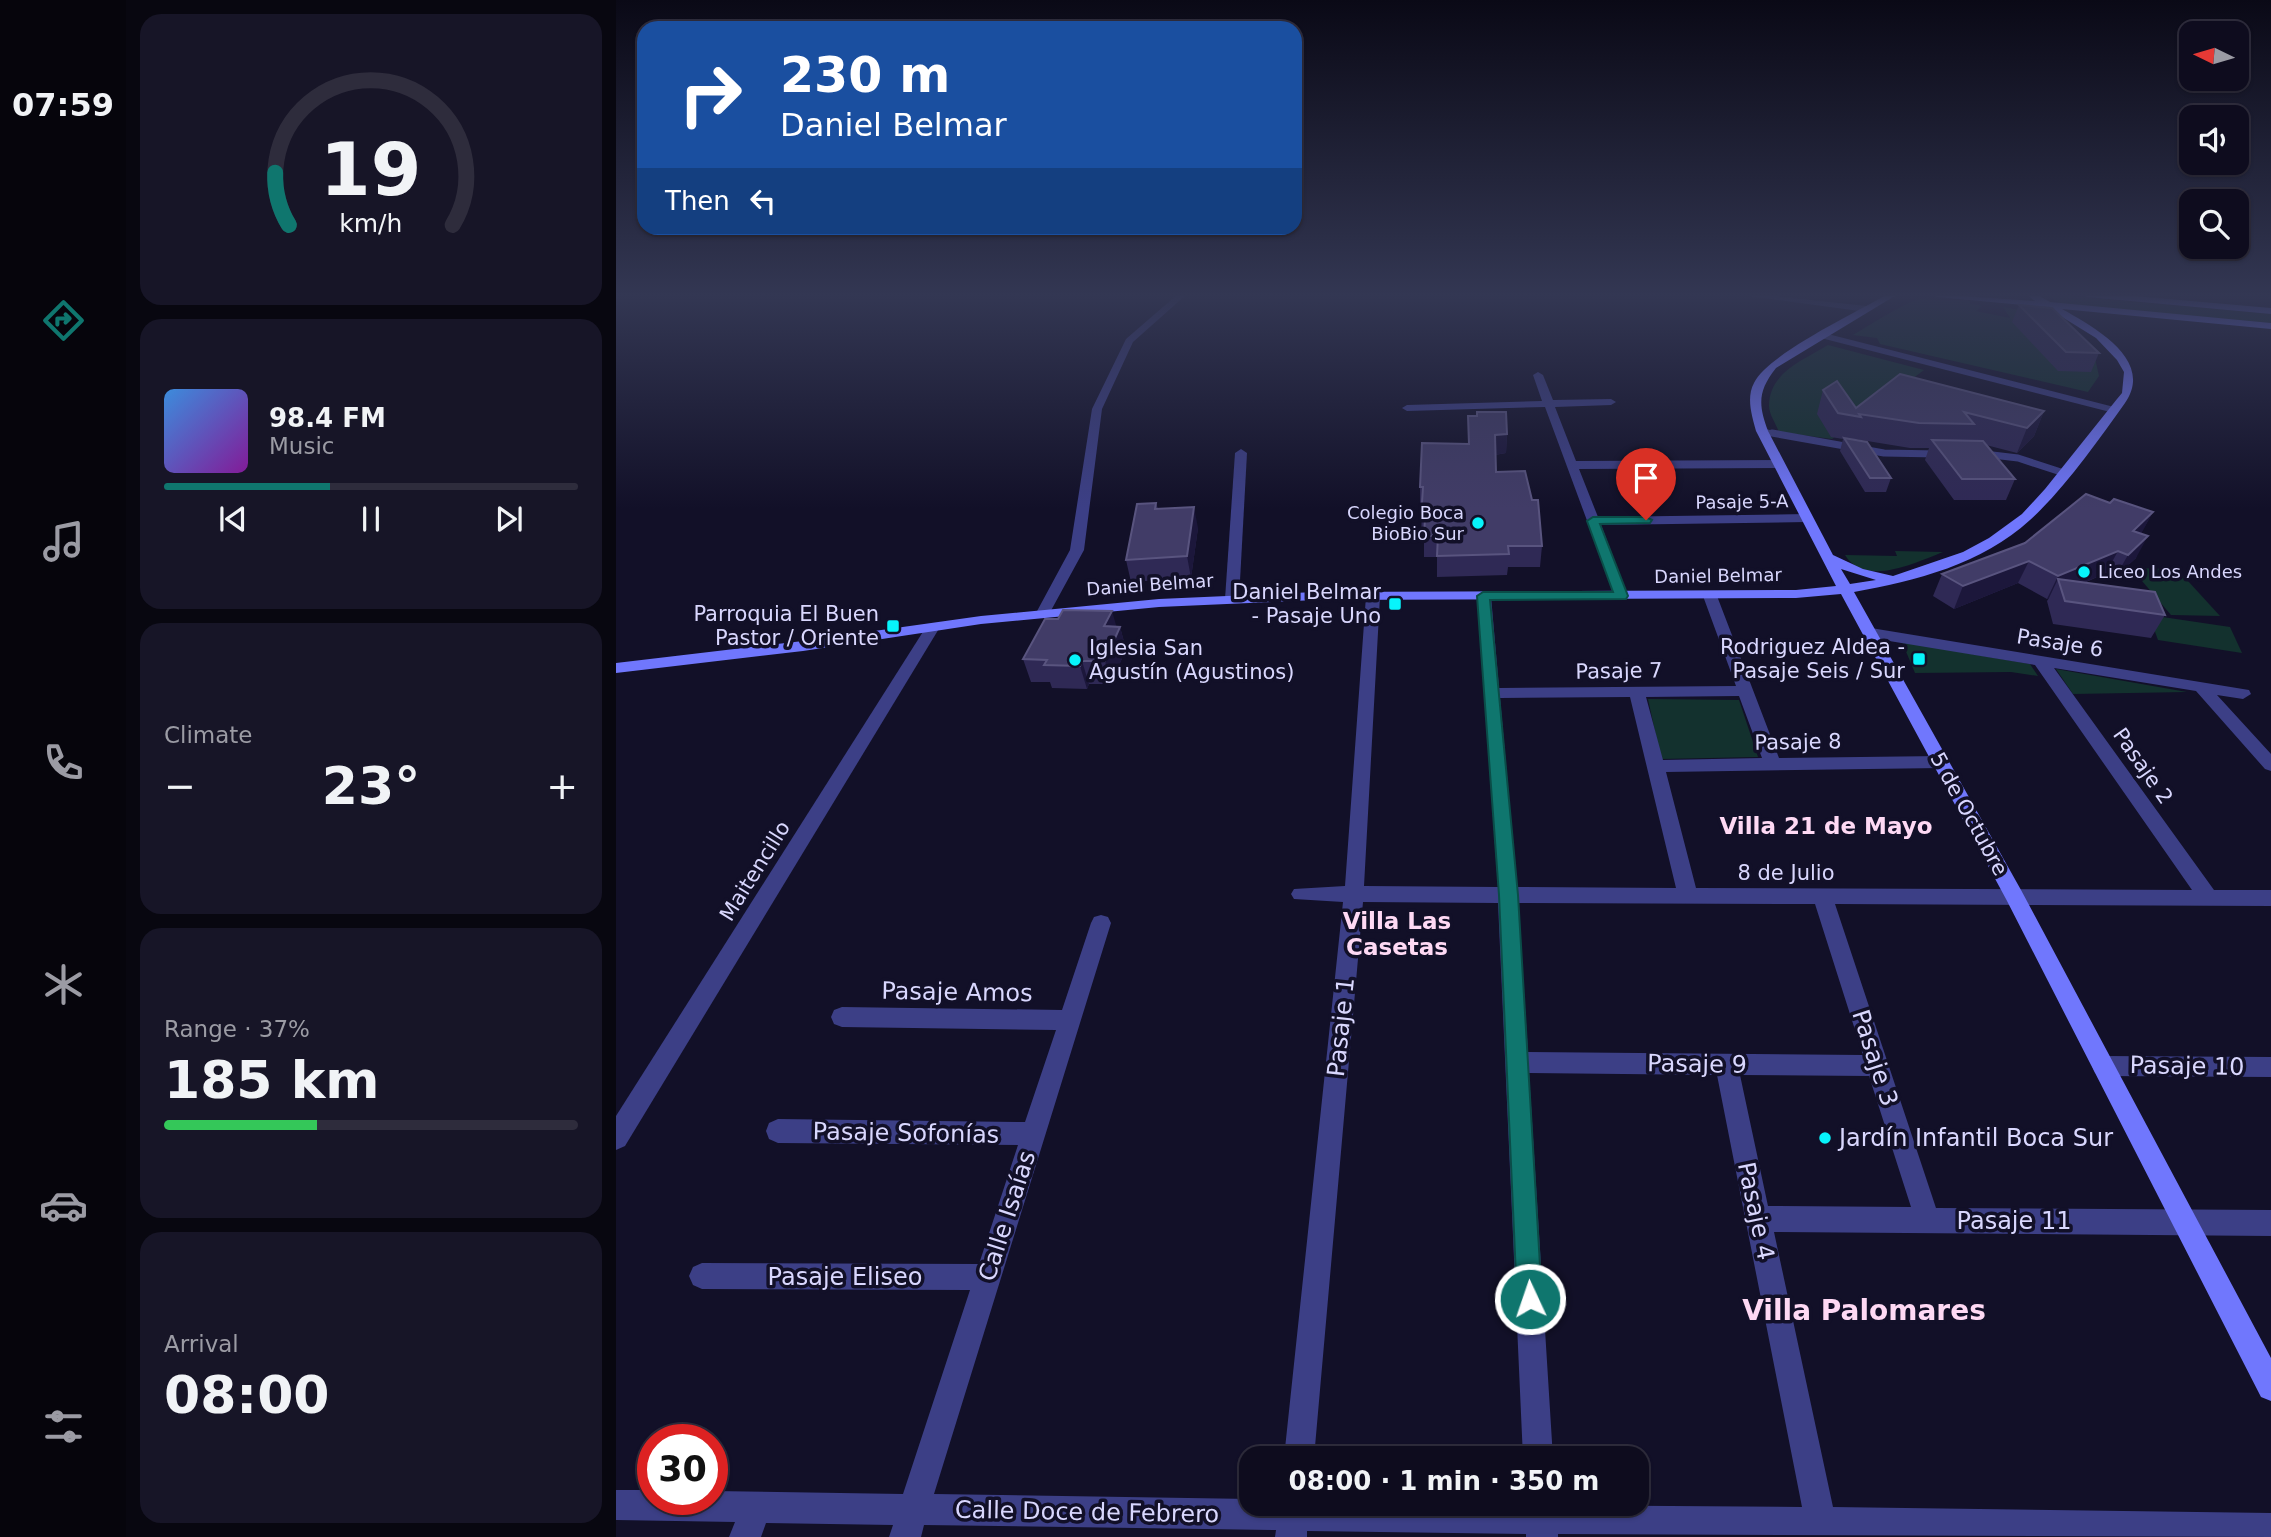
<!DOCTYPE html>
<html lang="en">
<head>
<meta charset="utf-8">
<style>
	body { margin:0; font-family:"DejaVu Sans",sans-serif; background:#171527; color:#f1f3f6; height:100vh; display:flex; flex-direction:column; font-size:26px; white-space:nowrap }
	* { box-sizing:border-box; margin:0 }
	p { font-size:23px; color:#9b9ba4 }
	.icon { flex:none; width:38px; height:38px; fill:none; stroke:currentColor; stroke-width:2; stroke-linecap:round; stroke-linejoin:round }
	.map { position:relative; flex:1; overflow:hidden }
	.panel { display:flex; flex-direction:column; gap:14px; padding:14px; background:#080710; width:490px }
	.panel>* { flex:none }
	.hud { position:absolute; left:21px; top:21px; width:665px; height:214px; border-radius:21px; box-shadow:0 2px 5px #0004,0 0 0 2px #2e2c3c; background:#1a4fa0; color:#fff; overflow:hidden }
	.needle { width:46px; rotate:275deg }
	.tools { position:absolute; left:1563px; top:21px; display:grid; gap:14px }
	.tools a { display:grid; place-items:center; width:70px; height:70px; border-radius:14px; background:#0e0c1e; box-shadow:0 2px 5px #0004,0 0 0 2px #2e2c3c; font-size:35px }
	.speed { position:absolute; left:21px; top:1424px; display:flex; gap:14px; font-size:35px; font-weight:700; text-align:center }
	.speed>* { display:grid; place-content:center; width:91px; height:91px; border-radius:50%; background:#0e0c1e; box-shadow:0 2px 5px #0004,0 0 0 2px #2e2c3c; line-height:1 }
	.speed .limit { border:10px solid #d22; background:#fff; color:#111 }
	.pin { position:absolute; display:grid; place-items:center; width:60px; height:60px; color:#fff; margin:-72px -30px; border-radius:50% 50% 50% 0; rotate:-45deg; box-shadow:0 0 7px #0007 }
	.pin .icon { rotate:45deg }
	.me { position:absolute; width:77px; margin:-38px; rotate:357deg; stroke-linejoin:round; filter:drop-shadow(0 0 5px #0008) }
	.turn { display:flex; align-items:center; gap:24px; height:147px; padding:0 28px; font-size:32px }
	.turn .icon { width:91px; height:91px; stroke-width:2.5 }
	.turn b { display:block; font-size:49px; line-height:60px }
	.then { display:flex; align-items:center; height:66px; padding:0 28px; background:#0003; gap:14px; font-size:26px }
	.big { font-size:52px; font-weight:700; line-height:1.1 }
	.panel .card { flex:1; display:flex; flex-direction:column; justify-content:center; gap:10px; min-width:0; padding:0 24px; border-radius:21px; background:#171527 }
	.panel .dial { align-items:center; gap:0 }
	.dial svg { height:182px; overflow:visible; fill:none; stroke:#2e2c3c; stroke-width:7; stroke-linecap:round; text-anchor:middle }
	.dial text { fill:#f1f3f6; stroke:none }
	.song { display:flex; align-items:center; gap:21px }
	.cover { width:84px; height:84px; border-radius:10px; background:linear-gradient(135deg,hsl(210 70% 55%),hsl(290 70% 35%)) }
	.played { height:7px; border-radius:4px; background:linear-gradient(90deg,#0f766e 40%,#2e2c3c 40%) }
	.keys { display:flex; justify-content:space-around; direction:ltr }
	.heat { display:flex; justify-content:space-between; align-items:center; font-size:38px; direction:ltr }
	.charge { height:10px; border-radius:5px; background:linear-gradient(90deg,#34c759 37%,#2e2c3c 0) }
	.trip { position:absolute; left:623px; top:1446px; width:410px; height:70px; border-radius:21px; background:#0e0c1e; box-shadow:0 2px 5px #0004,0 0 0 2px #2e2c3c; font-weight:700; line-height:70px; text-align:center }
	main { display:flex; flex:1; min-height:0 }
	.dock { display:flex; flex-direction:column; width:126px; justify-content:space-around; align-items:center; background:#06050c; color:#9b9ba4 }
	.dock .icon { width:49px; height:49px }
	.dock .on { color:#0f766e }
	.dock b { font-size:32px; color:#f1f3f6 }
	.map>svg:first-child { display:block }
	.green { fill:#13312e }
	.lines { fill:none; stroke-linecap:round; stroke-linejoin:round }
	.lane-far1 { stroke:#3c3f86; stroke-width:5 }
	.lane { stroke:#3c3f86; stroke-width:7 }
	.street { fill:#3c3f86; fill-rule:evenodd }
	.secondary { fill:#7077fd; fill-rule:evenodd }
	.wall { fill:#2f2955 }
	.shaded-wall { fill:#1c173b }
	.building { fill:#413c67; stroke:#59547f; stroke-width:2 }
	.route { fill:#0f766e; stroke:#0a4d48; stroke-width:2 }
	.poi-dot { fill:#07f4fb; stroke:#121028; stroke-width:2.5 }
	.labels { text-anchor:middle; stroke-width:7; stroke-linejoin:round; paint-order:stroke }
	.far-street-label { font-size:18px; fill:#d9d7fe; stroke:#121028 }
	.far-poi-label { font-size:18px; fill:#d9d7fe; stroke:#121028; text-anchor:end }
	.poi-label { font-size:21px; fill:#d9d7fe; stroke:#121028; text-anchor:end }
	.street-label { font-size:21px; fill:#d9d7fe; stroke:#121028 }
	.neighbourhood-label { font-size:23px; font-weight:bold; fill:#fed9f4; stroke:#121028 }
	.near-street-label { font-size:24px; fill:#d9d7fe; stroke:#121028 }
	.near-poi-label { font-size:24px; fill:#d9d7fe; stroke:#121028; text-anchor:start }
	.near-neighbourhood-label { font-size:28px; font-weight:bold; fill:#fed9f4; stroke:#121028 }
</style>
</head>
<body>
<main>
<nav class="dock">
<b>07:59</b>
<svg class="icon on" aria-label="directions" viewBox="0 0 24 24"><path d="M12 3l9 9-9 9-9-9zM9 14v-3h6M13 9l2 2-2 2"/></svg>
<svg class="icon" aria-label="music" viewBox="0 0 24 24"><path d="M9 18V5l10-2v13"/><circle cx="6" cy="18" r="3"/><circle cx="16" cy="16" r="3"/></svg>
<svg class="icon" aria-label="phone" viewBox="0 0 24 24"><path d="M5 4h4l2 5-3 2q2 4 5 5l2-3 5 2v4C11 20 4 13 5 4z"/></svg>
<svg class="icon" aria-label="climate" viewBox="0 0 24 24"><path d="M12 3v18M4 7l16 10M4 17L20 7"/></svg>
<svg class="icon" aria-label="car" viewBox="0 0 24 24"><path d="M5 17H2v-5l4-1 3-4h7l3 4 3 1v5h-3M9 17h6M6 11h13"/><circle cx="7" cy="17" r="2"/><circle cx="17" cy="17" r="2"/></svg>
<svg class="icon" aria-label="filters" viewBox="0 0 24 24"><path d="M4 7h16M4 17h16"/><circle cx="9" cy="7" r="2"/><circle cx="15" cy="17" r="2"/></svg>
</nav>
<section class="panel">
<div class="card dial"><svg viewBox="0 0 100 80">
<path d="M14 69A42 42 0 1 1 86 69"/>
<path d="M14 69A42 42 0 0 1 8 46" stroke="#0f766e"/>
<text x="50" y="56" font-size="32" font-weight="700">19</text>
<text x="50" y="72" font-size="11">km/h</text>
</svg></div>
<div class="card">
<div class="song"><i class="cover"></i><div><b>98.4 FM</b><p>Music</p></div></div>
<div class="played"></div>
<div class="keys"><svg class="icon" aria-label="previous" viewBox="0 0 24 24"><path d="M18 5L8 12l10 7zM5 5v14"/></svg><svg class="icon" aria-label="pause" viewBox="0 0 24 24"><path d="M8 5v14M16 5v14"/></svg><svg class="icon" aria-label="next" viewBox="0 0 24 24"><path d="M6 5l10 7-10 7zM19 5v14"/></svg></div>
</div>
<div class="card"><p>Climate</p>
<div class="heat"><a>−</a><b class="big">23°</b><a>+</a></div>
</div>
<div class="card"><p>Range · 37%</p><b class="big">185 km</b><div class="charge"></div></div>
<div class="card"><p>Arrival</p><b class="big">08:00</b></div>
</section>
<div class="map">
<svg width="1655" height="1537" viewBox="0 0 1655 1537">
	<rect width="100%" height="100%" fill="#121028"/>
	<g class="green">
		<polygon points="1430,294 1655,314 1655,323 1445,304"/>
		<path d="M1304 299 1355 301 1353 303 1366 306 1360 311 1394 318 1387 307 1415 312 1479 358 1483 376 1472 392 1264 344 1261 338 1237 335C1249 328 1293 300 1304 299Z"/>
		<path d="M1212 345 1308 370 1216 439 1163 432C1160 424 1153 414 1153 406 1153 372 1188 360 1212 345Z"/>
		<path d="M1279 551 1327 552C1301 562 1249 588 1229 555L1281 556Z"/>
		<polygon points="1515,568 1561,569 1604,616 1555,615"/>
		<polygon points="1533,615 1614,627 1626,653 1542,640"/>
		<polygon points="1286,642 1414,664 1422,676 1395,672 1299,673"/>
		<polygon points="1440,669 1571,692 1457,694"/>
		<polygon points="1032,699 1123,700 1142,757 1045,759"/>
	</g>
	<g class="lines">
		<polyline class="lane-far1" points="1146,431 1166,435"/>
		<g class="lane">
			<polyline points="1156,433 1268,453 1322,454"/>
			<polyline points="1368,454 1402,458 1448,473"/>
		</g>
		<g class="street">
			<polygon points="562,294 571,294 517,342 486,409 468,550 432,616 422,616 420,613 454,550 476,409 510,339"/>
			<polygon points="1117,294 1140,294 1251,306 1256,309 1251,312"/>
			<polygon points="1204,332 1502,408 1503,410 1498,413 1201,337 1201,333"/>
			<polygon points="922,372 927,375 937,400 995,399 1000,402 995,405 939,407 960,461 1162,460 1168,464 1162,468 963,469 982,517 1191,514 1197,518 1191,522 985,525 1012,596 1010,599 1000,599 929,407 791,411 786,408 791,405 926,401 917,375"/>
			<polygon points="625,449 631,453 623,599 616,603 609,599 619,453"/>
			<path d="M757 592 764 596 748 886 882 887 861 596 868 592 875 596 883 688 1120 686 1087 596 1094 592 1101 596 1163 758 1325 756 1334 762 1325 768 1050 772 1080 888 1576 890 1419 665 1255 638 1250 636 1247 633 1250 630 1255 628 1633 690 1635 694 1627 699 1601 695 1655 754V771L1649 769 1580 691 1438 668 1598 890H1655V906L1219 904 1320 1208 1655 1210V1236L1158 1232 1217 1507 1655 1513V1537L942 1534V1537H910V1534L691 1531V1537H659L660 1530 308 1525 305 1537H273L277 1525 150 1523 145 1537H113L119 1522 0 1520V1490H37V1500H96V1491L287 1494 354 1290 86 1289 77 1285 73 1276 77 1267 86 1263 363 1264 402 1145 162 1143 153 1139 150 1131 153 1123 162 1119 409 1122 440 1030 226 1027 218 1024 215 1017 218 1010 226 1007 446 1010 475 923 478 917 485 915 492 917 495 923 318 1494 635 1499V1503L1186 1507 1101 1075 913 1073 937 1458H907L882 903 747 902 698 1458H668L727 902 678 899 675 894 678 889 729 886 750 596ZM1123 696 1146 758 1047 760 1030 697ZM1014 697 1060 888 901 887 884 698ZM902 903 1199 904 1247 1055 912 1052ZM1124 1075 1253 1076 1295 1207 1152 1206Z"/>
			<polygon points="317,623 324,627 9,1146 0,1150 0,1116 310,627"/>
			<polygon points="1487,1056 1655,1057 1655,1077 1487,1076 1479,1073 1476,1066 1479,1059"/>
		</g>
		<g class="secondary">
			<path d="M1272 294H1282L1160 368C1142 391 1142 404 1152 431L1217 555 1247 569 1277 576 1347 552 1373 538 1406 514 1429 489 1501 399 1506 393 1508 372 1501 360 1480 338 1430 307 1321 297 1317 294 1419 301 1410 294H1420L1434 302 1655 323V329L1446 309C1478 327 1539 360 1509 403 1481 442 1449 488 1414 520 1366 564 1300 581 1238 592L1405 890 1655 1358V1401L1645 1397 1390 899 1225 594 1180 598 700 600 543 607 365 624 187 651 0 673V663L187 641 365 616 543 599 700 592 1180 590 1220 586 1140 431C1136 416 1130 398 1138 383 1152 354 1241 312 1272 294ZM1225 569 1260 580 1234 584Z"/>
			<polygon points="1467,294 1495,294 1655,308 1655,314 1471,297"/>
		</g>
	</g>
	<g class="wall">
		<polygon points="1403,305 1483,353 1475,372 1442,371 1396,322"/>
		<polygon points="1207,390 1240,408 1428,411 1418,436 1401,453 1370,445 1399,479 1390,500 1338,500 1309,460 1313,448 1294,448 1239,439 1275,478 1270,492 1249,492 1224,451 1227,439 1215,437 1201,414"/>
		<polygon points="891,434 890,453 879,455 880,472 926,546 924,567 892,567 891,575 821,577 821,557 808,557 808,539 805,539 806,508 804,508 804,487 852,444"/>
		<polygon points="540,503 542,509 582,528 575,578 515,582 510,560"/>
		<polygon points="1494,503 1537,512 1525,533 1520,558 1500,576 1490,573 1468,583 1549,615 1535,638 1437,624 1431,601 1433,598 1431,599 1402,583 1338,609 1317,596 1326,574 1409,543"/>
		<polygon points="500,627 504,627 510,649 495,684 473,684 471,689 436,688 434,682 415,682 407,659"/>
	</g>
	<g class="shaded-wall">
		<polygon points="1428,411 1418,436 1401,453 1411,428"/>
		<polygon points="891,434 890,453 878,455 879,435"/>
		<polygon points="578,507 582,528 575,578 571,556"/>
		<polygon points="1537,512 1525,534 1517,531"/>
		<polygon points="1532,536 1520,558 1500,576 1512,555"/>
		<polygon points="1502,551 1490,573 1446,592 1442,579 1433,598 1431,599 1442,576"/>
		<polygon points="1413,561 1402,583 1338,609 1347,586"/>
		<polygon points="496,611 502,632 504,627 510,649 495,684 489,661 488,626"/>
		<polygon points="466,661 473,684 471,689 464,666"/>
	</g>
	<g class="building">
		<polygon points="1403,305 1436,308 1483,353 1450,352"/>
		<polygon points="1284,374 1428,411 1411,428 1348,412 1358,424 1303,423 1243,414 1245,417 1222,413 1207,390 1221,381 1240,408"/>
		<polygon points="861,412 890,412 891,434 879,435 880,472 909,471 916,500 922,500 926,546 892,546 893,554 821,556 822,536 808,536 809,518 805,518 807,487 804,487 806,443 853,444 852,416 861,416"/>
		<polygon points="1228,438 1251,442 1275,478 1254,478"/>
		<polygon points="1316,440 1367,441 1399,479 1346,479"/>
		<polygon points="1470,494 1494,503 1498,499 1537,512 1517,531 1532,536 1512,555 1502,551 1442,576 1413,561 1347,586 1326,574 1409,543"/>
		<polygon points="540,503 539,509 578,507 571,556 510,560 521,504"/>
		<polygon points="1442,579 1539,592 1549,615 1449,601"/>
		<polygon points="447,610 496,611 488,626 504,627 489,661 466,661 464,666 428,665 431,660 407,659 429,619 442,619"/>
	</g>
	<linearGradient id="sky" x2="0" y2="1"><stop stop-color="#0a0916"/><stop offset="0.58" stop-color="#333753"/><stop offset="1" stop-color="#333753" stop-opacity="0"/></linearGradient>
	<rect width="1655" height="509" fill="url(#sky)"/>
	<polygon class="route" points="1030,517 1036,520 1034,523 984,524 1012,596 1010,599 874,600 902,895 926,1299 923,1308 914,1312 905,1308 901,1299 883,895 861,596 867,592 997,592 971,521 977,517"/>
	<g class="poi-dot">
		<circle cx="862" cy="523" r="7"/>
		<circle cx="1468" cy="572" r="7"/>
		<rect x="772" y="597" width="14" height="14" rx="3.5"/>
		<rect x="270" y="619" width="14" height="14" rx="3.5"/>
		<rect x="1296" y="652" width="14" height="14" rx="3.5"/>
		<circle cx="459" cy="660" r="7"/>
		<circle cx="1209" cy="1138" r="7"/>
	</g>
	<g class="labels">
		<g class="far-street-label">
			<text transform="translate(1126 502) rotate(-1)" y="6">Pasaje 5-A</text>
			<text transform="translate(1102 576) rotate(-1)" y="6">Daniel Belmar</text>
			<text transform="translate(534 585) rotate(-4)" y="6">Daniel Belmar</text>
		</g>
		<g class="far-poi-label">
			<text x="848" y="519">Colegio Boca<tspan x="848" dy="21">BioBio Sur</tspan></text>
			<text x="1482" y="578" text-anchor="start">Liceo Los Andes</text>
		</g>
		<g class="poi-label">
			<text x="765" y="599">Daniel Belmar<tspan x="765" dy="24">- Pasaje Uno</tspan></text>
			<text x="263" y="621">Parroquia El Buen<tspan x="263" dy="24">Pastor / Oriente</tspan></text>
			<text x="1289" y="654">Rodriguez Aldea -<tspan x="1289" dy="24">Pasaje Seis / Sur</tspan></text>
			<text x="473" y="655" text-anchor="start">Iglesia San<tspan x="473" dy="24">Agustín (Agustinos)</tspan></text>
		</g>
		<g class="street-label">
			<text transform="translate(1444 643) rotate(9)" y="7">Pasaje 6</text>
			<text transform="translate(1003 671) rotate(-1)" y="7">Pasaje 7</text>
			<text transform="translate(1182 742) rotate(-1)" y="7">Pasaje 8</text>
			<text transform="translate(1527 766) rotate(55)" y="7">Pasaje 2</text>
			<text transform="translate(1353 814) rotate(61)" y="7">5 de Octubre</text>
			<text transform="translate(139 871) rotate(-58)" y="7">Maitencillo</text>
			<text x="1170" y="880">8 de Julio</text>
		</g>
		<g class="neighbourhood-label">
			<text x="1210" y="834">Villa 21 de Mayo</text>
			<text x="781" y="929">Villa Las<tspan x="781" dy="26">Casetas</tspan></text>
		</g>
		<g class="near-street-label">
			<text transform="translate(341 992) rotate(1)" y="8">Pasaje Amos</text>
			<text transform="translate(725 1027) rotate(-84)" y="8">Pasaje 1</text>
			<text transform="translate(1259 1058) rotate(72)" y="8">Pasaje 3</text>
			<text transform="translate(1081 1064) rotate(1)" y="8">Pasaje 9</text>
			<text transform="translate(1571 1066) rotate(1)" y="8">Pasaje 10</text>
			<text transform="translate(290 1133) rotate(1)" y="8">Pasaje Sofonías</text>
			<text transform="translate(1140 1211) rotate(78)" y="8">Pasaje 4</text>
			<text transform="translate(391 1216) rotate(-72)" y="8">Calle Isaías</text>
			<text x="1398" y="1229">Pasaje 11</text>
			<text x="229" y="1285">Pasaje Eliseo</text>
			<text transform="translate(471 1512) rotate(1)" y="8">Calle Doce de Febrero</text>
		</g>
		<g class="near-poi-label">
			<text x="1223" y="1146">Jardín Infantil Boca Sur</text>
		</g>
		<g class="near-neighbourhood-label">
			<text x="1248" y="1320">Villa Palomares</text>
		</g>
	</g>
</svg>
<div class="tools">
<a><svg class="needle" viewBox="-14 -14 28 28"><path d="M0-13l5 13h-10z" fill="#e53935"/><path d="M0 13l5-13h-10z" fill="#9b9ba4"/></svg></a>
<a><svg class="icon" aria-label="sound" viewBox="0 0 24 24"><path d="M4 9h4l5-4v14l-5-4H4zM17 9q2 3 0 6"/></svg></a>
<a><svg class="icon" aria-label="search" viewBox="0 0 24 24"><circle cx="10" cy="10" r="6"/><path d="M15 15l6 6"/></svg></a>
</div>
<div class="speed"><div class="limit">30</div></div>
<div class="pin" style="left:1030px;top:520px;background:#d93025"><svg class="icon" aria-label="arrive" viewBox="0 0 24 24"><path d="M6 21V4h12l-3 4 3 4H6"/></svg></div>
<svg class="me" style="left:914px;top:1299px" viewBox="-20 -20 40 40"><circle r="17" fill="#0f766e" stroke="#fff" stroke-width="3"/><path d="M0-11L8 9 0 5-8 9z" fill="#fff"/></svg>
<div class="trip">08:00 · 1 min · 350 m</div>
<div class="hud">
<div class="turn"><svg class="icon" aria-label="right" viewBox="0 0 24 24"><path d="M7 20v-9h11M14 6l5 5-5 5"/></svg><div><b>230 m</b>Daniel Belmar</div></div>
<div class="then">Then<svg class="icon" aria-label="left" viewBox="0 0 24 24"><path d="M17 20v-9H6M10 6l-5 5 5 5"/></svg></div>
</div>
</div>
</main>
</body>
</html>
